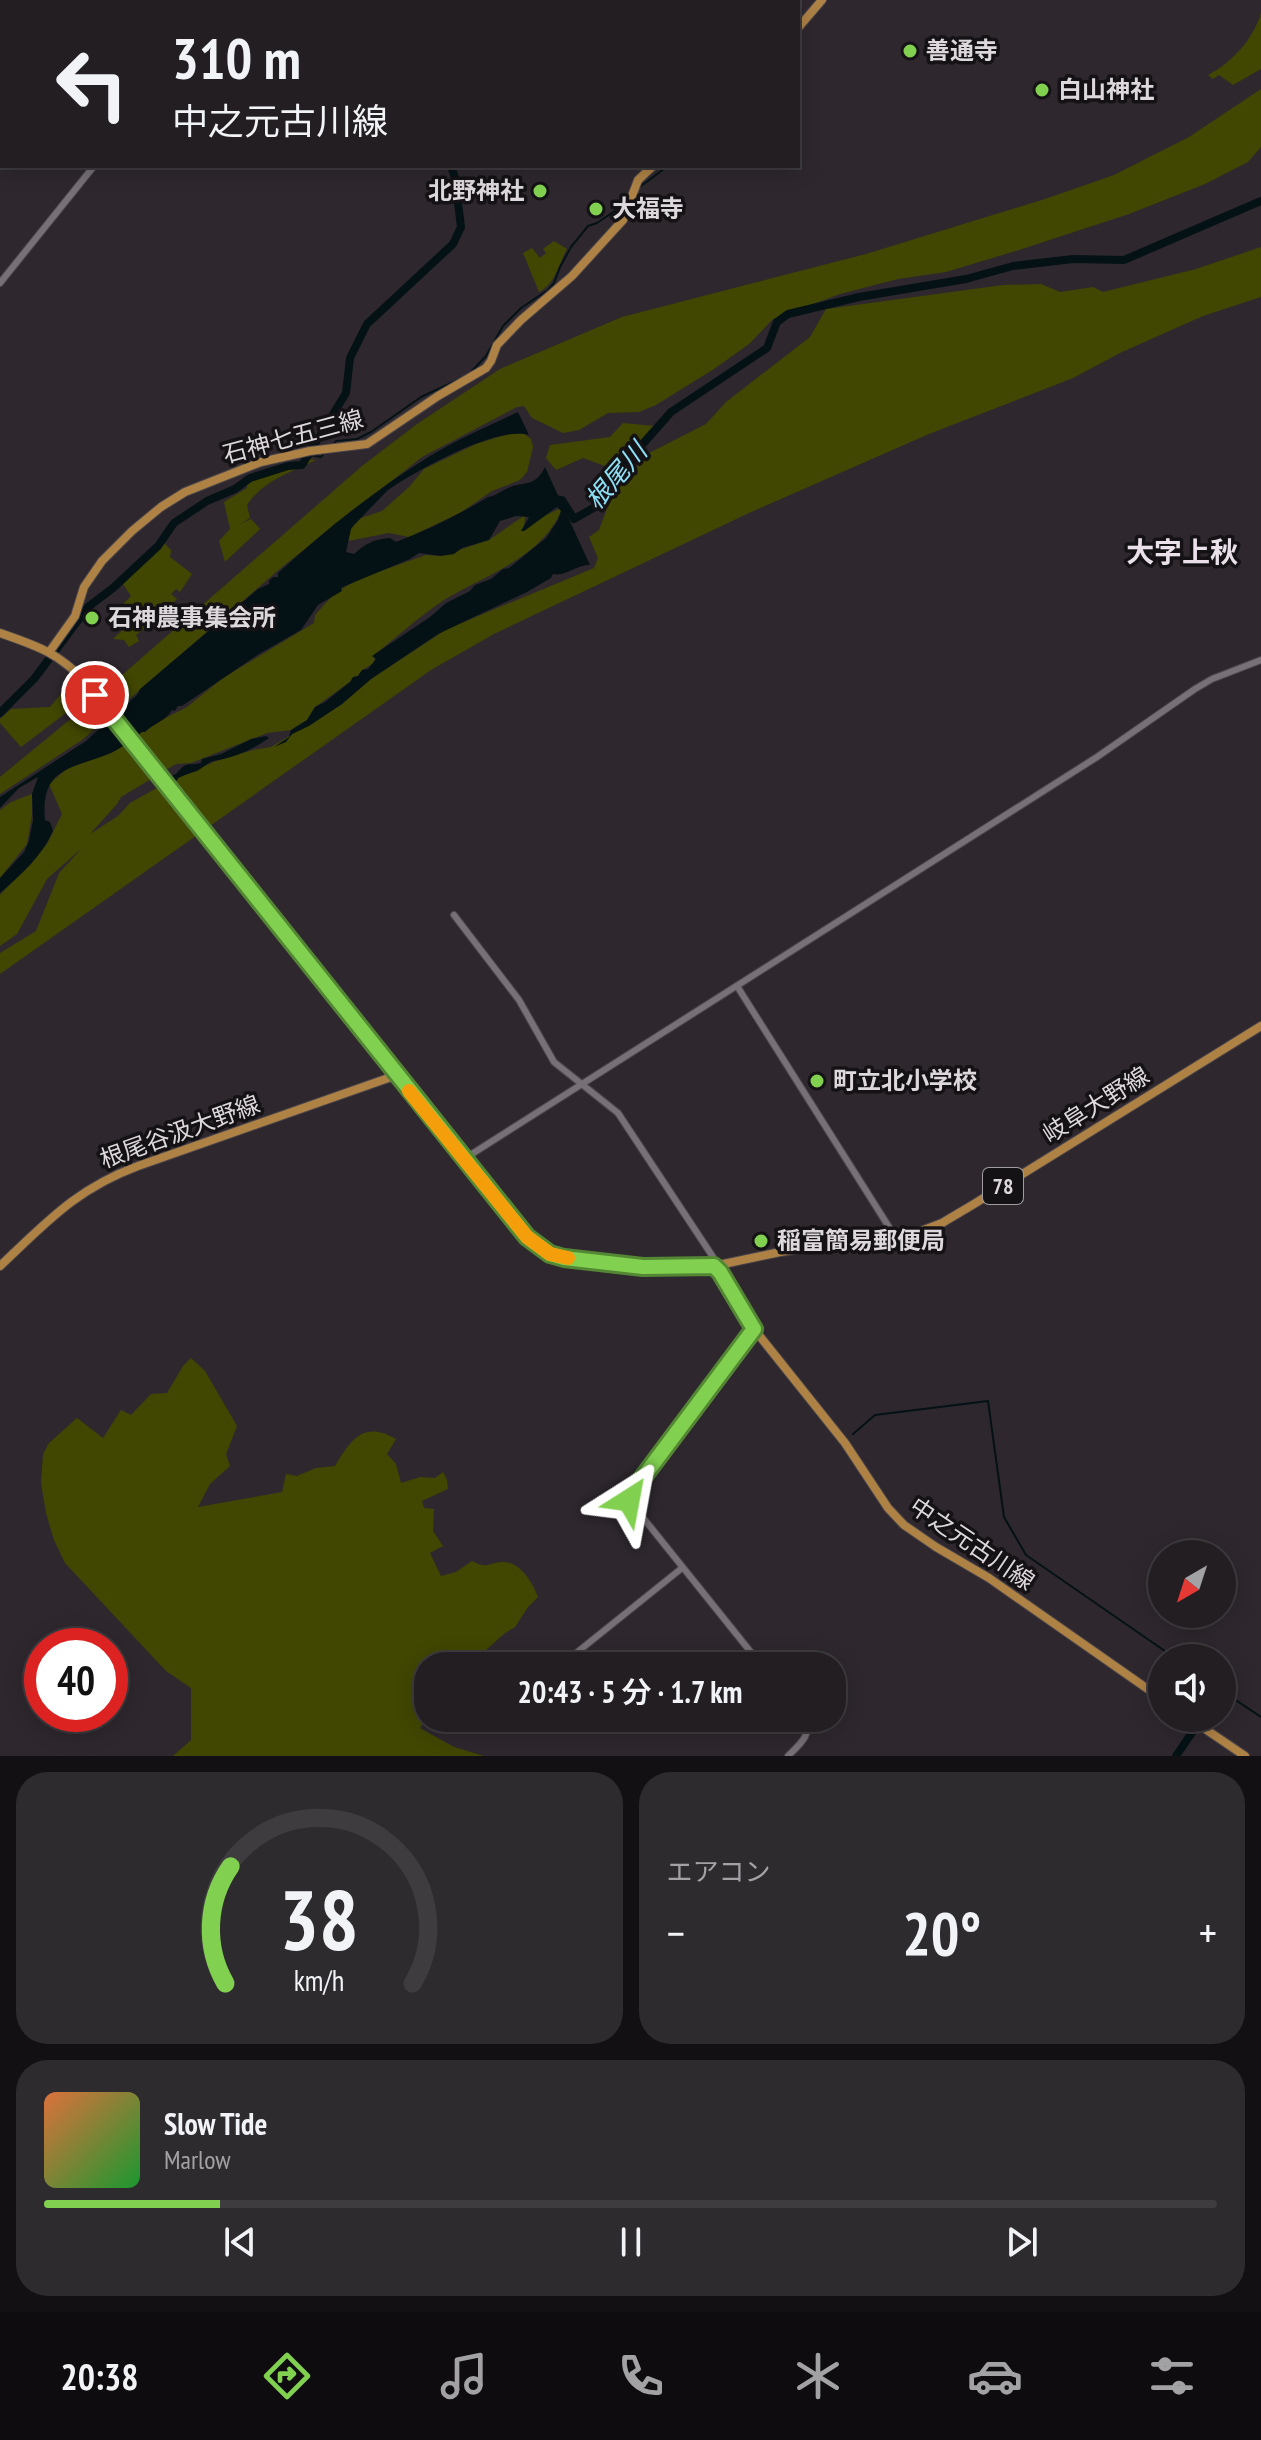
<!DOCTYPE html>
<html lang="ja">
<head>
<meta charset="utf-8">
<style>
	body { margin:0; font-family:"PT Sans Narrow","Noto Sans JP",sans-serif; background:#2e2b2f; color:#f1f3f6; height:100vh; display:flex; flex-direction:column; font-size:30px; white-space:nowrap }
	* { box-sizing:border-box; margin:0 }
	p { font-size:26px; color:#a2a2a5 }
	.icon { flex:none; width:44px; height:44px; fill:none; stroke:currentColor; stroke-width:2; stroke-linecap:round; stroke-linejoin:round }
	.map { position:relative; height:1756px; overflow:hidden }
	.drawer { display:flex; flex-direction:column; gap:16px; padding:16px; background:#131013; flex:1 }
	.drawer>* { flex:none }
	.hud { position:absolute; left:0px; top:0px; width:800px; height:168px; box-shadow:0 4px 20px #0003,0 0 0 2px #3f3c40; background:#221e22; color:#f1f3f6; overflow:hidden }
	.needle { width:52px; rotate:219deg }
	.controls { position:absolute; left:1148px; top:1540px; display:grid; gap:16px }
	.controls a { display:grid; place-items:center; width:88px; height:88px; border-radius:50%; background:#221e22; box-shadow:0 4px 20px #0003,0 0 0 2px #3f3c40; font-size:40px }
	.speed { position:absolute; left:24px; top:1628px; display:flex; gap:16px; font-size:40px; font-weight:700; text-align:center }
	.speed>* { display:grid; place-content:center; width:104px; height:104px; border-radius:50%; background:#221e22; box-shadow:0 4px 20px #0003,0 0 0 2px #3f3c40; line-height:1 }
	.speed .limit { border:12px solid #d22; background:#fff; color:#111 }
	.pin { position:absolute; display:grid; place-items:center; width:68px; height:68px; color:#fff; margin:-34px; border:4px solid #fff; border-radius:50%; box-shadow:0 2px 8px #0007 }
	.me { position:absolute; width:88px; margin:-44px; rotate:34deg; stroke-linejoin:round; filter:drop-shadow(0 0 6px #0008) }
	.turn { display:flex; align-items:center; gap:28px; height:168px; padding:0 40px; font-size:36px }
	.turn .icon { width:104px; height:104px; stroke-width:2.5 }
	.turn b { display:block; font-size:56px; line-height:68px }
	.big { font-size:60px; font-weight:600; line-height:1.1 }
	.drawer .widget { flex:1; display:flex; flex-direction:column; justify-content:center; gap:12px; min-width:0; padding:0 28px; border-radius:32px; background:#2e2b2f }
	.drawer .dial { align-items:center; gap:0 }
	.dial svg { height:208px; overflow:visible; fill:none; stroke:#3f3c40; stroke-width:7; stroke-linecap:round; text-anchor:middle }
	.dial text { fill:#f1f3f6; stroke:none }
	.song { display:flex; align-items:center; gap:24px }
	.cover { width:96px; height:96px; border-radius:12px; background:linear-gradient(135deg,hsl(20 70% 55%),hsl(130 70% 35%)) }
	.played { height:8px; border-radius:4px; background:linear-gradient(90deg,#81d050 15%,#3f3c40 15%) }
	.keys { display:flex; justify-content:space-around; direction:ltr }
	.heat { display:flex; justify-content:space-between; align-items:center; font-size:44px; direction:ltr }
	.drawer .tiles { flex:1; display:grid; gap:16px; grid-template-columns:1fr 1fr }
	.widget:last-child { grid-column:span 2 }
	.trip { position:absolute; left:414px; top:1652px; width:432px; height:80px; border-radius:32px; background:#221e22; box-shadow:0 4px 20px #0003,0 0 0 2px #3f3c40; font-weight:600; line-height:80px; text-align:center }
	.menu { display:flex; height:128px; justify-content:space-around; align-items:center; background:#0e0c0e; color:#a2a2a5 }
	.menu .icon { width:56px; height:56px }
	.menu .on { color:#81d050 }
	.menu b { font-size:36px; color:#f1f3f6 }
	.map>svg:first-child { display:block }
	.green { fill:#414700 }
	.water { fill:#041216 }
	.lines { fill:none; stroke-linecap:round; stroke-linejoin:round }
	.stream { stroke:#041216; stroke-width:2 }
	.river { stroke:#041216; stroke-width:8 }
	.minor-casing { stroke:#4a454a; stroke-width:8 }
	.major-casing { stroke:#4a454a; stroke-width:10 }
	.minor { stroke:#777077; stroke-width:6 }
	.major { stroke:#ae8245; stroke-width:8 }
	.route-casing { stroke:#548734; stroke-width:20 }
	.route { stroke:#81d050; stroke-width:14 }
	.slow { stroke:#f59e0b; stroke-width:14 }
	.poi-dot { fill:#81d050; stroke:#151215; stroke-width:3 }
	.labels { text-anchor:middle; stroke-width:7; stroke-linejoin:round; paint-order:stroke }
	.shield { fill:#151215; stroke:#a09da0; stroke-width:2 }
	.shield-label { font-size:22px; font-weight:bold; fill:#dcd8dc }
	.poi-label { font-size:24px; font-weight:bold; fill:#dcd8dc; stroke:#151215; text-anchor:start }
	.street-label { font-size:24px; fill:#dcd8dc; stroke:#151215 }
	.water-label { font-size:26px; font-style:italic; fill:#8ce0f6; stroke:#151215 }
	.quarter-label { font-size:28px; font-weight:bold; fill:#e9e0e9; stroke:#151215 }
</style>
</head>
<body>
<div class="map">
<svg width="1261" height="1756" viewBox="0 0 1261 1756">
	<rect width="100%" height="100%" fill="#2e282e"/>
	<g class="green">
		<path d="M1261 13V69L1233 85 1219 75 1213 79 1208 75C1232 63 1254 38 1261 13Z"/>
		<polygon points="1261,89 1261,147 1248,162 1205,184 1129,214 1019,250 946,272 898,279 840,294 773,319 749,344 714,369 656,405 639,412 608,413 579,430 563,433 532,418 524,406 517,407 422,457 282,567 82,740 0,794 0,777 90,703 362,466 417,424 500,369 622,317 866,254 1045,199 1114,175 1189,137"/>
		<path d="M554 241 567 249C558 265 556 283 539 292L523 253 532 248 540 258 546 253 543 249Z"/>
		<path d="M1261 247V297L1203 316 1122 352 1073 378 929 434 749 513 494 634 431 670 0 974V953L36 931 59 873 82 848 47 879 17 934 0 946V895L47 844 62 814 49 784 68 768 187 707 223 678 314 623 315 615 334 594 358 579 426 555 441 556 489 540 525 515 524 531 544 516 559 509 561 511C541 558 485 575 444 600 420 616 398 636 375 654L374 663 362 670 358 676 315 707 307 720 291 730 267 733 191 763 176 764 121 797 117 804 90 834 118 816 130 803 155 789 171 785 178 778 216 761 253 750 271 747 342 704 371 679 447 629 594 568 598 558 589 537 599 530 615 487 647 454 706 424 726 402 810 337 826 309 1003 285 1041 284 1060 292 1093 287 1103 292 1196 269Z"/>
		<polygon points="623,423 654,426 613,469 583,458 556,470 546,458 550,445 610,437"/>
		<polygon points="512,433 523,433 531,439 533,447 527,472 520,480 492,491 460,513 409,537 389,533 348,541 350,529 361,518 382,511 409,487 424,469 476,444"/>
		<path d="M308 459 316 460C292 472 262 481 247 505L250 518 240 524 251 519 260 529 225 562 219 541 230 529 224 502 247 488V482Z"/>
		<polygon points="164,543 171,550 170,557 192,574 180,592 176,589 171,594 177,599 162,613 152,606 149,625 136,635 139,641 129,647 124,640 113,639 130,623 116,611 131,596 123,584"/>
		<polygon points="66,688 74,693 78,704 21,747 0,723 0,719 11,709 50,707"/>
		<polygon points="32,794 32,815 27,844 0,878 0,810 11,802"/>
		<path d="M191 1358 205 1371 237 1426 226 1454 230 1466 210 1484 198 1507 282 1492 286 1474 297 1476 316 1468 335 1466C351 1440 363 1420 396 1439L387 1454 396 1464 401 1483 420 1477 435 1478 443 1472 447 1480 448 1489 422 1501 424 1508 434 1509 433 1531 443 1546 430 1553 441 1576 456 1572 472 1561C488 1570 489 1562 503 1562 521 1562 533 1584 538 1597L528 1607 515 1627 505 1633 468 1666H428V1716L420 1728 454 1747 484 1756H173L191 1740V1688L166 1671 65 1563 54 1540 46 1513 41 1483 43 1454 49 1443 77 1418 103 1438 121 1410 131 1415 151 1394 167 1393 183 1366Z"/>
	</g>
	<g class="water">
		<path d="M518 412 529 435C498 426 426 466 397 484L388 490 354 525 351 529 346 552 354 554C366 543 375 539 390 538L396 542C428 530 458 515 488 497 496 496 499 492 506 489 523 480 534 489 545 467L590 565C577 564 566 577 553 574L551 578 527 592 438 634 371 679 342 704 309 726 292 734 286 742 274 747 289 737 291 730 307 720 315 707 325 702 350 682 353 677 358 676 362 670 368 669 376 659 372 656 430 617 446 603 470 591 475 585 491 579 503 569 509 568 546 538 558 520 561 511 557 507 524 531H521L529 517 516 516 500 521 489 540 462 548 454 554 441 556 419 553 410 559 345 586 341 588 342 591 318 605 301 630 259 654 182 706H178L175 711 172 710C167 720 153 724 145 732H142C132 740 123 747 111 753 73 769 40 766 45 820L50 822 53 831C42 856 21 875 0 893V878L24 852 29 841 33 820 32 794 38 777 19 788 0 808V797L86 741 137 695 140 689 258 589 269 584V581L273 577H278V573C324 531 376 489 430 456 458 439 488 426 518 412Z"/>
		<path d="M266 736 269 738C252 750 235 757 214 761 208 762 203 768 197 771 190 773 184 775 178 778L176 782 170 784 173 775 176 774C187 761 186 766 201 763L202 759 221 754 251 739Z"/>
	</g>
	<g class="lines">
		<g class="stream">
			<polyline points="637,189 668,166"/>
			<polyline points="472,371 486,356 503,326 521,308 548,290 554,283 560,267 571,247 588,226 597,223 619,208 629,195"/>
			<polyline points="333,445 336,441 357,439 371,432 421,397 460,379"/>
			<polyline points="310,455 321,457 325,452"/>
			<polyline points="853,1434 875,1415 988,1401 1004,1517 1026,1555 1175,1658"/>
			<polyline points="1222,1691 1261,1717"/>
		</g>
		<g class="river">
			<polyline points="431,2 431,0"/>
			<polyline points="550,499 562,500 574,519 595,507 610,481 671,412 767,348 777,322 788,314 859,297 966,279 1013,266 1073,259 1124,260 1261,201"/>
			<polyline points="0,713 34,679 88,607 113,588 158,546 174,523 207,501 235,489 250,478 288,466 302,465 346,393 350,358 367,324 453,244 461,227 455,178 451,166"/>
			<polyline points="1176,1756 1202,1718"/>
		</g>
		<g class="minor-casing">
			<g id="minor">
				<polyline points="647,0 650,2"/>
				<polyline points="224,2 226,0"/>
				<polyline points="753,2 754,0"/>
				<polyline points="0,283 94,166"/>
				<polyline points="454,915 519,1000 554,1062 618,1113 713,1257 714,1266"/>
				<polyline points="737,986 894,1235"/>
				<polyline points="464,1159 1097,757 1195,689 1212,679 1261,660"/>
				<polyline points="754,1329 628,1499 762,1666"/>
				<polyline points="565,1662 682,1568"/>
				<path d="M788 1756C800 1744 812 1735 806 1718"/>
			</g>
		</g>
		<g class="major-casing">
			<g id="major">
				<polyline points="798,28 822,0"/>
				<path d="M0 633C37 646 57 652 85 681L517 1227 536 1246 550 1254 564 1258 643 1267 688 1268 714 1266 780 1252 921 1231 942 1223 974 1204 1261 1026"/>
				<polyline points="50,651 75,616 84,587 102,561 132,531 161,507 185,492 261,462 310,451 367,444 438,396 486,368 491,361 497,345 521,320 572,276 623,220 638,180 653,166"/>
				<path d="M0 1266C47 1222 76 1189 138 1166L397 1075"/>
				<polyline points="714,1266 754,1329 845,1443 888,1508 904,1525 936,1547 989,1578 1162,1699"/>
				<polyline points="1189,1718 1245,1756"/>
			</g>
		</g>
		<use href="#minor" class="minor"/>
		<use href="#major" class="major"/>
	</g>
	<g class="lines">
		<g class="route-casing">
			<polyline id="route" points="95,695 527,1237 550,1254 564,1258 643,1267 714,1266 720,1272 754,1329 629,1496 629,1500"/>
		</g>
		<use href="#route" class="route"/>
		<polyline class="slow" points="409,1091 527,1237 550,1254 568,1258"/>
	</g>
	<g class="poi-dot">
		<circle cx="910" cy="51" r="8"/>
		<circle cx="1042" cy="90" r="8"/>
		<circle cx="540" cy="191" r="8"/>
		<circle cx="596" cy="209" r="8"/>
		<circle cx="92" cy="618" r="8"/>
		<circle cx="817" cy="1081" r="8"/>
		<circle cx="761" cy="1241" r="8"/>
	</g>
	<g class="labels">
		<rect class="shield" x="983" y="1168" width="40" height="36" rx="6"/>
		<g class="shield-label">
			<text x="1003" y="1194">78</text>
		</g>
		<g class="poi-label">
			<text x="926" y="59">善通寺</text>
			<text x="1058" y="98">白山神社</text>
			<text x="524" y="199" text-anchor="end">北野神社</text>
			<text x="612" y="217">大福寺</text>
			<text x="108" y="626">石神農事集会所</text>
			<text x="833" y="1089">町立北小学校</text>
			<text x="777" y="1249">稲富簡易郵便局</text>
		</g>
		<g class="street-label">
			<text transform="translate(293 437) rotate(-15)" y="8">石神七五三線</text>
			<text transform="translate(1096 1105) rotate(-32)" y="8">岐阜大野線</text>
			<text transform="translate(180 1132) rotate(-20)" y="8">根尾谷汲大野線</text>
			<text transform="translate(972 1544) rotate(34)" y="8">中之元古川線</text>
		</g>
		<g class="water-label">
			<text transform="translate(616 476) rotate(-49)" y="9">根尾川</text>
		</g>
		<g class="quarter-label">
			<text x="1182" y="562">大字上秋</text>
		</g>
	</g>
</svg>
<div class="controls">
<a><svg class="needle" viewBox="-14 -14 28 28"><path d="M0-13l5 13h-10z" fill="#e53935"/><path d="M0 13l5-13h-10z" fill="#a2a2a5"/></svg></a>
<a><svg class="icon" aria-label="sound" viewBox="0 0 24 24"><path d="M4 9h4l5-4v14l-5-4H4zM17 9q2 3 0 6"/></svg></a>
</div>
<div class="speed"><div class="limit">40</div></div>
<div class="pin" style="left:95px;top:695px;background:#d93025"><svg class="icon" aria-label="arrive" viewBox="0 0 24 24"><path d="M6 21V4h12l-3 4 3 4H6"/></svg></div>
<svg class="me" style="left:629px;top:1500px" viewBox="-20 -20 40 40"><path d="M0-17L14 15 0 8-14 15z" fill="#81d050" stroke="#fff" stroke-width="4"/></svg>
<div class="trip">20:43 · 5 分 · 1.7 km</div>
<div class="hud">
<div class="turn"><svg class="icon" aria-label="left" viewBox="0 0 24 24"><path d="M17 20v-9H6M10 6l-5 5 5 5"/></svg><div><b>310 m</b>中之元古川線</div></div>
</div>
</div>
<section class="drawer">
<div class="tiles">
<div class="widget dial"><svg viewBox="0 0 100 80">
<path d="M14 69A42 42 0 1 1 86 69"/>
<path d="M14 69A42 42 0 0 1 16 24" stroke="#81d050"/>
<text x="50" y="56" font-size="32" font-weight="700">38</text>
<text x="50" y="72" font-size="11">km/h</text>
</svg></div>
<div class="widget"><p>エアコン</p>
<div class="heat"><a>−</a><b class="big">20°</b><a>+</a></div>
</div>
<div class="widget">
<div class="song"><i class="cover"></i><div><b>Slow Tide</b><p>Marlow</p></div></div>
<div class="played"></div>
<div class="keys"><svg class="icon" aria-label="previous" viewBox="0 0 24 24"><path d="M18 5L8 12l10 7zM5 5v14"/></svg><svg class="icon" aria-label="pause" viewBox="0 0 24 24"><path d="M8 5v14M16 5v14"/></svg><svg class="icon" aria-label="next" viewBox="0 0 24 24"><path d="M6 5l10 7-10 7zM19 5v14"/></svg></div>
</div>
</div>
</section>
<nav class="menu">
<b>20:38</b>
<svg class="icon on" aria-label="directions" viewBox="0 0 24 24"><path d="M12 3l9 9-9 9-9-9zM9 14v-3h6M13 9l2 2-2 2"/></svg>
<svg class="icon" aria-label="music" viewBox="0 0 24 24"><path d="M9 18V5l10-2v13"/><circle cx="6" cy="18" r="3"/><circle cx="16" cy="16" r="3"/></svg>
<svg class="icon" aria-label="phone" viewBox="0 0 24 24"><path d="M5 4h4l2 5-3 2q2 4 5 5l2-3 5 2v4C11 20 4 13 5 4z"/></svg>
<svg class="icon" aria-label="climate" viewBox="0 0 24 24"><path d="M12 3v18M4 7l16 10M4 17L20 7"/></svg>
<svg class="icon" aria-label="car" viewBox="0 0 24 24"><path d="M5 17H2v-5l4-1 3-4h7l3 4 3 1v5h-3M9 17h6M6 11h13"/><circle cx="7" cy="17" r="2"/><circle cx="17" cy="17" r="2"/></svg>
<svg class="icon" aria-label="filters" viewBox="0 0 24 24"><path d="M4 7h16M4 17h16"/><circle cx="9" cy="7" r="2"/><circle cx="15" cy="17" r="2"/></svg>
</nav>
</body>
</html>
